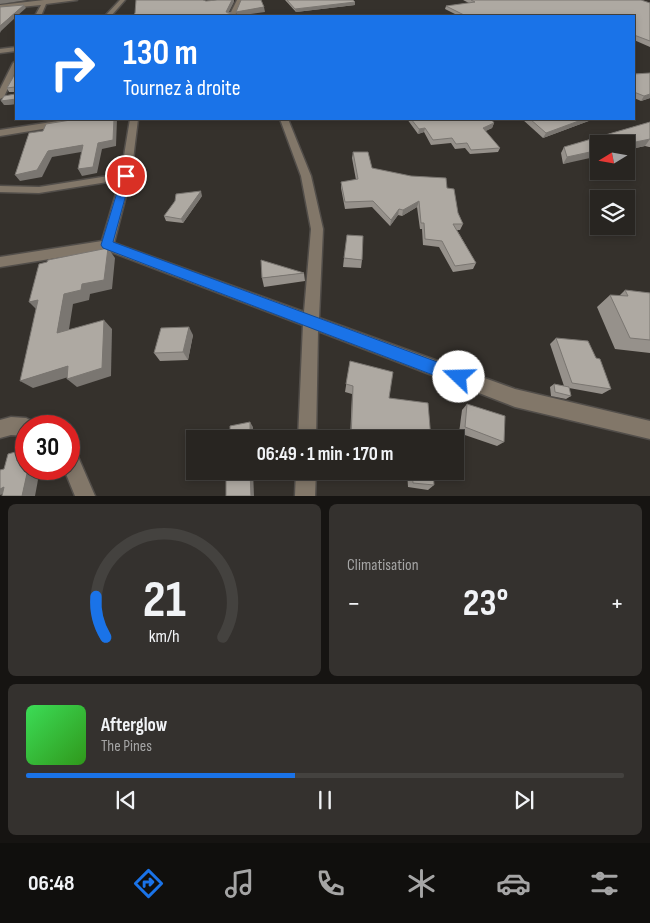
<!DOCTYPE html>
<html lang="fr">
<head>
<meta charset="utf-8">
<style>
	body { margin:0; font-family:"Sofia Sans Condensed",sans-serif; background:#34312e; color:#f1f3f6; height:100vh; display:flex; flex-direction:column; font-size:19px; white-space:nowrap }
	* { box-sizing:border-box; margin:0 }
	p { font-size:16px; color:#a5a5a5 }
	.icon { flex:none; width:28px; height:28px; fill:none; stroke:currentColor; stroke-width:2; stroke-linecap:round; stroke-linejoin:round }
	.map { position:relative; height:496px; overflow:hidden }
	.panel { display:flex; flex-direction:column; gap:8px; padding:8px; background:#161412; flex:1 }
	.panel>* { flex:none }
	.top-card { position:absolute; left:15px; top:15px; width:620px; height:105px; border-radius:0px; box-shadow:0 2px 8px #0003,0 0 0 1px #44423f; background:#1a73e8; color:#fff; overflow:hidden }
	.needle { width:32px; rotate:259deg }
	.tools { position:absolute; left:590px; top:135px; display:grid; gap:10px }
	.tools a { display:grid; place-items:center; width:45px; height:45px; border-radius:0px; background:#282521; box-shadow:0 2px 8px #0003,0 0 0 1px #44423f; font-size:25px }
	.speed { position:absolute; left:15px; top:415px; display:flex; gap:10px; font-size:25px; font-weight:700; text-align:center }
	.speed>* { display:grid; place-content:center; width:65px; height:65px; border-radius:50%; background:#282521; box-shadow:0 2px 8px #0003,0 0 0 1px #44423f; line-height:1 }
	.speed .limit { border:8px solid #d22; background:#fff; color:#111 }
	.pin { position:absolute; display:grid; place-items:center; width:42px; height:42px; color:#fff; margin:-21px; border:2px solid #fff; border-radius:50%; box-shadow:0 1px 5px #0007 }
	.me { position:absolute; width:55px; margin:-28px; rotate:291deg; stroke-linejoin:round; filter:drop-shadow(0 0 4px #0008) }
	.turn { display:flex; align-items:center; gap:18px; height:105px; padding:0 25px; font-size:22px }
	.turn .icon { width:65px; height:65px; stroke-width:2.5 }
	.turn b { display:block; font-size:35px; line-height:42px }
	.big { font-size:38px; font-weight:700; line-height:1.1 }
	.panel .widget { flex:1; display:flex; flex-direction:column; justify-content:center; gap:8px; min-width:0; padding:0 18px; border-radius:8px; background:#34312e }
	.panel .dial { align-items:center; gap:0 }
	.dial svg { height:130px; overflow:visible; fill:none; stroke:#44423f; stroke-width:7; stroke-linecap:round; text-anchor:middle }
	.dial text { fill:#f1f3f6; stroke:none }
	.song { display:flex; align-items:center; gap:15px }
	.cover { width:60px; height:60px; border-radius:8px; background:linear-gradient(135deg,hsl(130 70% 55%),hsl(110 70% 35%)) }
	.played { height:5px; border-radius:2px; background:linear-gradient(90deg,#1a73e8 45%,#44423f 45%) }
	.keys { display:flex; justify-content:space-around; direction:ltr }
	.heat { display:flex; justify-content:space-between; align-items:center; font-size:28px; direction:ltr }
	.panel .tiles { flex:1; display:grid; gap:8px; grid-template-columns:1fr 1fr }
	.widget:last-child { grid-column:span 2 }
	.trip { position:absolute; left:186px; top:430px; width:278px; height:50px; border-radius:0px; background:#282521; box-shadow:0 2px 8px #0003,0 0 0 1px #44423f; font-weight:700; line-height:50px; text-align:center }
	.tab-bar { display:flex; height:80px; justify-content:space-around; align-items:center; background:#100f0d; color:#a5a5a5 }
	.tab-bar .icon { width:35px; height:35px }
	.tab-bar .active { color:#1a73e8 }
	.tab-bar b { font-size:22px; color:#f1f3f6 }
	.map>svg:first-child { display:block }
	.lines { fill:none; stroke-linecap:round; stroke-linejoin:round }
	.minor-casing { stroke:#524e4a; stroke-width:3 }
	.minor { fill:#827769; fill-rule:evenodd }
	.wall { fill:#96918b }
	.shaded-wall { fill:#7a7671 }
	.building { fill:#aea9a2; stroke:#7a7671 }
	.route { fill:#1a73e8; stroke:#114b97 }
</style>
</head>
<body>
<div class="map">
<svg width="650" height="496" viewBox="0 0 650 496">
	<rect width="100%" height="100%" fill="#35312c"/>
	<g class="lines">
		<g class="minor-casing">
			<g id="minor">
				<polygon points="44,0 77,0 46,4 41,16 35,16 41,5 0,9 0,5"/>
				<polygon points="120,0 125,0 111,16 105,16"/>
				<polygon points="237,0 241,0 235,16 229,16"/>
				<polygon points="16,47 16,51 0,53 0,49"/>
				<polygon points="16,61 16,70 4,97 0,99 0,89 13,63"/>
				<polygon points="71,119 89,119 85,122 0,136 0,130"/>
				<polygon points="130,119 138,119 131,176 114,243 304,312 311,229 301,176 280,119 288,119 311,176 323,229 319,318 515,389 650,421 650,439 515,407 318,331 316,439 298,439 303,325 106,250 0,267 0,257 102,241 120,180 39,193 0,192 0,186 39,187 121,174"/>
				<polygon points="11,417 26,418 32,421 35,426 26,426 26,436 11,435 0,438 0,420"/>
				<polygon points="69,450 76,452 95,496 75,496 64,469 69,469"/>
				<polygon points="296,471 316,471 315,496 295,496"/>
			</g>
		</g>
		<use href="#minor" class="minor"/>
	</g>
	<g class="wall">
		<polygon points="285,0 353,0 355,2 355,5 296,12"/>
		<polygon points="463,0 641,0 650,3 650,47 634,40 634,16 459,16 445,9 446,6 469,3"/>
		<polygon points="650,73 650,98 641,101 634,98 634,74"/>
		<polygon points="15,74 16,104 4,105 15,94 15,92 9,92 7,88"/>
		<polygon points="407,119 491,119 494,123 492,128 485,131 500,148 498,152 470,154 465,148 455,149 451,143 431,145 424,132 418,134"/>
		<polygon points="522,119 594,119 543,138"/>
		<polygon points="650,122 650,147 649,147 645,146 626,150 626,144 563,164 561,153 564,147"/>
		<polygon points="353,152 372,168 447,188 463,224 460,230 457,230 476,263 473,269 453,272 439,247 423,245 422,229 420,229 417,207 402,216 398,215 390,226 372,207 345,209 341,188 341,182 356,180 352,158"/>
		<polygon points="202,196 183,223 166,221 164,216"/>
		<polygon points="344,258 362,260 361,268 343,267"/>
		<polygon points="304,273 305,281 264,287 262,278"/>
		<polygon points="625,290 650,293 650,353 615,349 597,307 610,295 619,296"/>
		<polygon points="193,335 188,360 160,361 154,353"/>
		<polygon points="556,338 596,358 611,389 602,394 569,388 571,396 566,399 551,396 550,387 554,384 564,386 550,344"/>
		<polygon points="350,361 389,398 431,439 350,439 352,394 345,392"/>
		<polygon points="467,404 504,442 497,446 459,433 462,410"/>
		<polygon points="407,471 433,471 434,485 428,490 408,487"/>
	</g>
	<g class="shaded-wall">
		<polygon points="0,0 28,0 0,4"/>
		<polygon points="232,0 234,0 234,2 228,14 232,13 232,16 221,16 226,12"/>
		<polygon points="355,2 355,5 296,12 295,9"/>
		<polygon points="24,5 26,8 17,16 16,16 16,17 1,31 0,33 0,26"/>
		<polygon points="264,7 265,12 237,16 236,12"/>
		<polygon points="650,94 650,98 641,101 644,96"/>
		<polygon points="16,99 16,104 4,105 1,101"/>
		<polygon points="114,119 117,119 116,146 102,149 97,173 82,176 78,169 98,143"/>
		<polygon points="584,119 594,119 543,138 546,133"/>
		<polygon points="494,123 492,128 482,133 483,128"/>
		<polygon points="425,128 424,132 418,134 419,129"/>
		<polygon points="650,139 645,146 626,150 626,144"/>
		<polygon points="83,145 87,151 52,157 42,177 20,181 15,175 48,151"/>
		<polygon points="599,150 599,156 563,164 567,157"/>
		<polygon points="201,191 202,196 183,223 181,219"/>
		<polygon points="419,201 417,207 402,216 403,210"/>
		<polygon points="399,209 398,215 390,226 391,220"/>
		<polygon points="108,248 115,258 112,289 90,294 89,300 73,304 67,342 57,333 64,294 82,284"/>
		<polygon points="38,300 39,312 29,302"/>
		<polygon points="104,320 112,329 111,376 77,387 67,379"/>
		<polygon points="189,327 193,335 188,360 183,352"/>
		<polygon points="68,366 78,374 33,388 20,381"/>
		<polygon points="250,422 253,427 253,439 250,439"/>
		<polygon points="28,469 40,469 35,496 22,496"/>
		<polygon points="250,471 253,471 254,496 251,496"/>
		<polygon points="4,487 17,490 0,495 0,489"/>
	</g>
	<g class="building">
		<polygon points="136,0 203,0 206,1 217,0 232,0 226,12 232,13 221,16 133,16 135,13"/>
		<polygon points="241,0 261,0 264,7 236,12"/>
		<polygon points="287,0 353,0 355,2 295,9"/>
		<polygon points="471,0 641,0 650,3 650,41 634,35 634,16 466,16 446,6 475,2"/>
		<polygon points="24,5 0,26 0,7"/>
		<polygon points="16,72 16,99 1,101 4,96 15,94 15,87 7,88"/>
		<polygon points="650,73 650,94 644,96 634,92 634,74"/>
		<polygon points="77,119 114,119 113,140 98,143 93,167 78,169 83,145 48,151 37,170 15,175 29,133 43,131 46,124"/>
		<polygon points="411,119 491,119 494,123 483,128 500,148 471,150 467,143 456,144 452,138 433,140 425,128 419,129"/>
		<polygon points="530,119 584,119 546,133"/>
		<polygon points="650,122 650,139 626,144 599,144 599,150 567,157 564,147"/>
		<polygon points="353,152 368,152 372,168 411,176 446,178 447,188 454,189 458,213 463,224 453,224 476,263 455,266 442,241 425,239 424,223 421,223 419,201 403,210 399,209 391,220 373,201 345,202 341,182 358,179"/>
		<polygon points="201,191 181,219 164,216 175,201 176,194"/>
		<polygon points="347,235 363,236 362,260 344,258"/>
		<polygon points="108,248 104,280 82,284 81,290 64,294 57,333 104,320 102,368 67,379 68,366 20,381 38,300 29,302 39,264 47,262 48,260"/>
		<polygon points="261,260 304,273 262,278"/>
		<polygon points="625,290 650,293 650,340 630,338 610,295 628,296"/>
		<polygon points="189,327 183,352 154,353 161,328"/>
		<polygon points="556,338 588,341 596,358 600,359 611,389 572,383"/>
		<polygon points="350,361 393,372 389,398 428,403 431,439 351,439 353,386 346,384"/>
		<polygon points="554,384 569,387 571,396 555,392"/>
		<polygon points="467,404 505,416 504,442 465,427"/>
		<polygon points="250,422 250,439 230,439 230,426"/>
		<polygon points="26,449 26,469 28,469 22,496 2,496 4,487 0,489 0,470 4,469 8,454"/>
		<polygon points="230,471 250,471 251,496 226,496 226,478 230,477"/>
		<polygon points="412,471 433,471 434,485 413,483"/>
	</g>
	<polygon class="route" points="126,173 131,176 113,242 459,370 464,372 466,377 464,383 459,385 103,248 101,245 122,176"/>
</svg>
<div class="tools">
<a><svg class="needle" viewBox="-14 -14 28 28"><path d="M0-13l5 13h-10z" fill="#e53935"/><path d="M0 13l5-13h-10z" fill="#a5a5a5"/></svg></a>
<a><svg class="icon" aria-label="layers" viewBox="0 0 24 24"><path d="M12 4l9 5-9 5-9-5zM3 14l9 5 9-5"/></svg></a>
</div>
<div class="speed"><div class="limit">30</div></div>
<div class="pin" style="left:126px;top:176px;background:#d93025"><svg class="icon" aria-label="arrive" viewBox="0 0 24 24"><path d="M6 21V4h12l-3 4 3 4H6"/></svg></div>
<svg class="me" style="left:459px;top:377px" viewBox="-20 -20 40 40"><circle r="19" fill="#fff"/><path d="M0-13L10 11 0 6-10 11z" fill="#1a73e8"/></svg>
<div class="trip">06:49 · 1 min · 170 m</div>
<div class="top-card">
<div class="turn"><svg class="icon" aria-label="right" viewBox="0 0 24 24"><path d="M7 20v-9h11M14 6l5 5-5 5"/></svg><div><b>130 m</b>Tournez à droite</div></div>
</div>
</div>
<section class="panel">
<div class="tiles">
<div class="widget dial"><svg viewBox="0 0 100 80">
<path d="M14 69A42 42 0 1 1 86 69"/>
<path d="M14 69A42 42 0 0 1 8 44" stroke="#1a73e8"/>
<text x="50" y="56" font-size="32" font-weight="700">21</text>
<text x="50" y="72" font-size="11">km/h</text>
</svg></div>
<div class="widget"><p>Climatisation</p>
<div class="heat"><a>−</a><b class="big">23°</b><a>+</a></div>
</div>
<div class="widget">
<div class="song"><i class="cover"></i><div><b>Afterglow</b><p>The Pines</p></div></div>
<div class="played"></div>
<div class="keys"><svg class="icon" aria-label="previous" viewBox="0 0 24 24"><path d="M18 5L8 12l10 7zM5 5v14"/></svg><svg class="icon" aria-label="pause" viewBox="0 0 24 24"><path d="M8 5v14M16 5v14"/></svg><svg class="icon" aria-label="next" viewBox="0 0 24 24"><path d="M6 5l10 7-10 7zM19 5v14"/></svg></div>
</div>
</div>
</section>
<nav class="tab-bar">
<b>06:48</b>
<svg class="icon active" aria-label="directions" viewBox="0 0 24 24"><path d="M12 3l9 9-9 9-9-9zM9 14v-3h6M13 9l2 2-2 2"/></svg>
<svg class="icon" aria-label="music" viewBox="0 0 24 24"><path d="M9 18V5l10-2v13"/><circle cx="6" cy="18" r="3"/><circle cx="16" cy="16" r="3"/></svg>
<svg class="icon" aria-label="phone" viewBox="0 0 24 24"><path d="M5 4h4l2 5-3 2q2 4 5 5l2-3 5 2v4C11 20 4 13 5 4z"/></svg>
<svg class="icon" aria-label="climate" viewBox="0 0 24 24"><path d="M12 3v18M4 7l16 10M4 17L20 7"/></svg>
<svg class="icon" aria-label="car" viewBox="0 0 24 24"><path d="M5 17H2v-5l4-1 3-4h7l3 4 3 1v5h-3M9 17h6M6 11h13"/><circle cx="7" cy="17" r="2"/><circle cx="17" cy="17" r="2"/></svg>
<svg class="icon" aria-label="filters" viewBox="0 0 24 24"><path d="M4 7h16M4 17h16"/><circle cx="9" cy="7" r="2"/><circle cx="15" cy="17" r="2"/></svg>
</nav>
</body>
</html>
